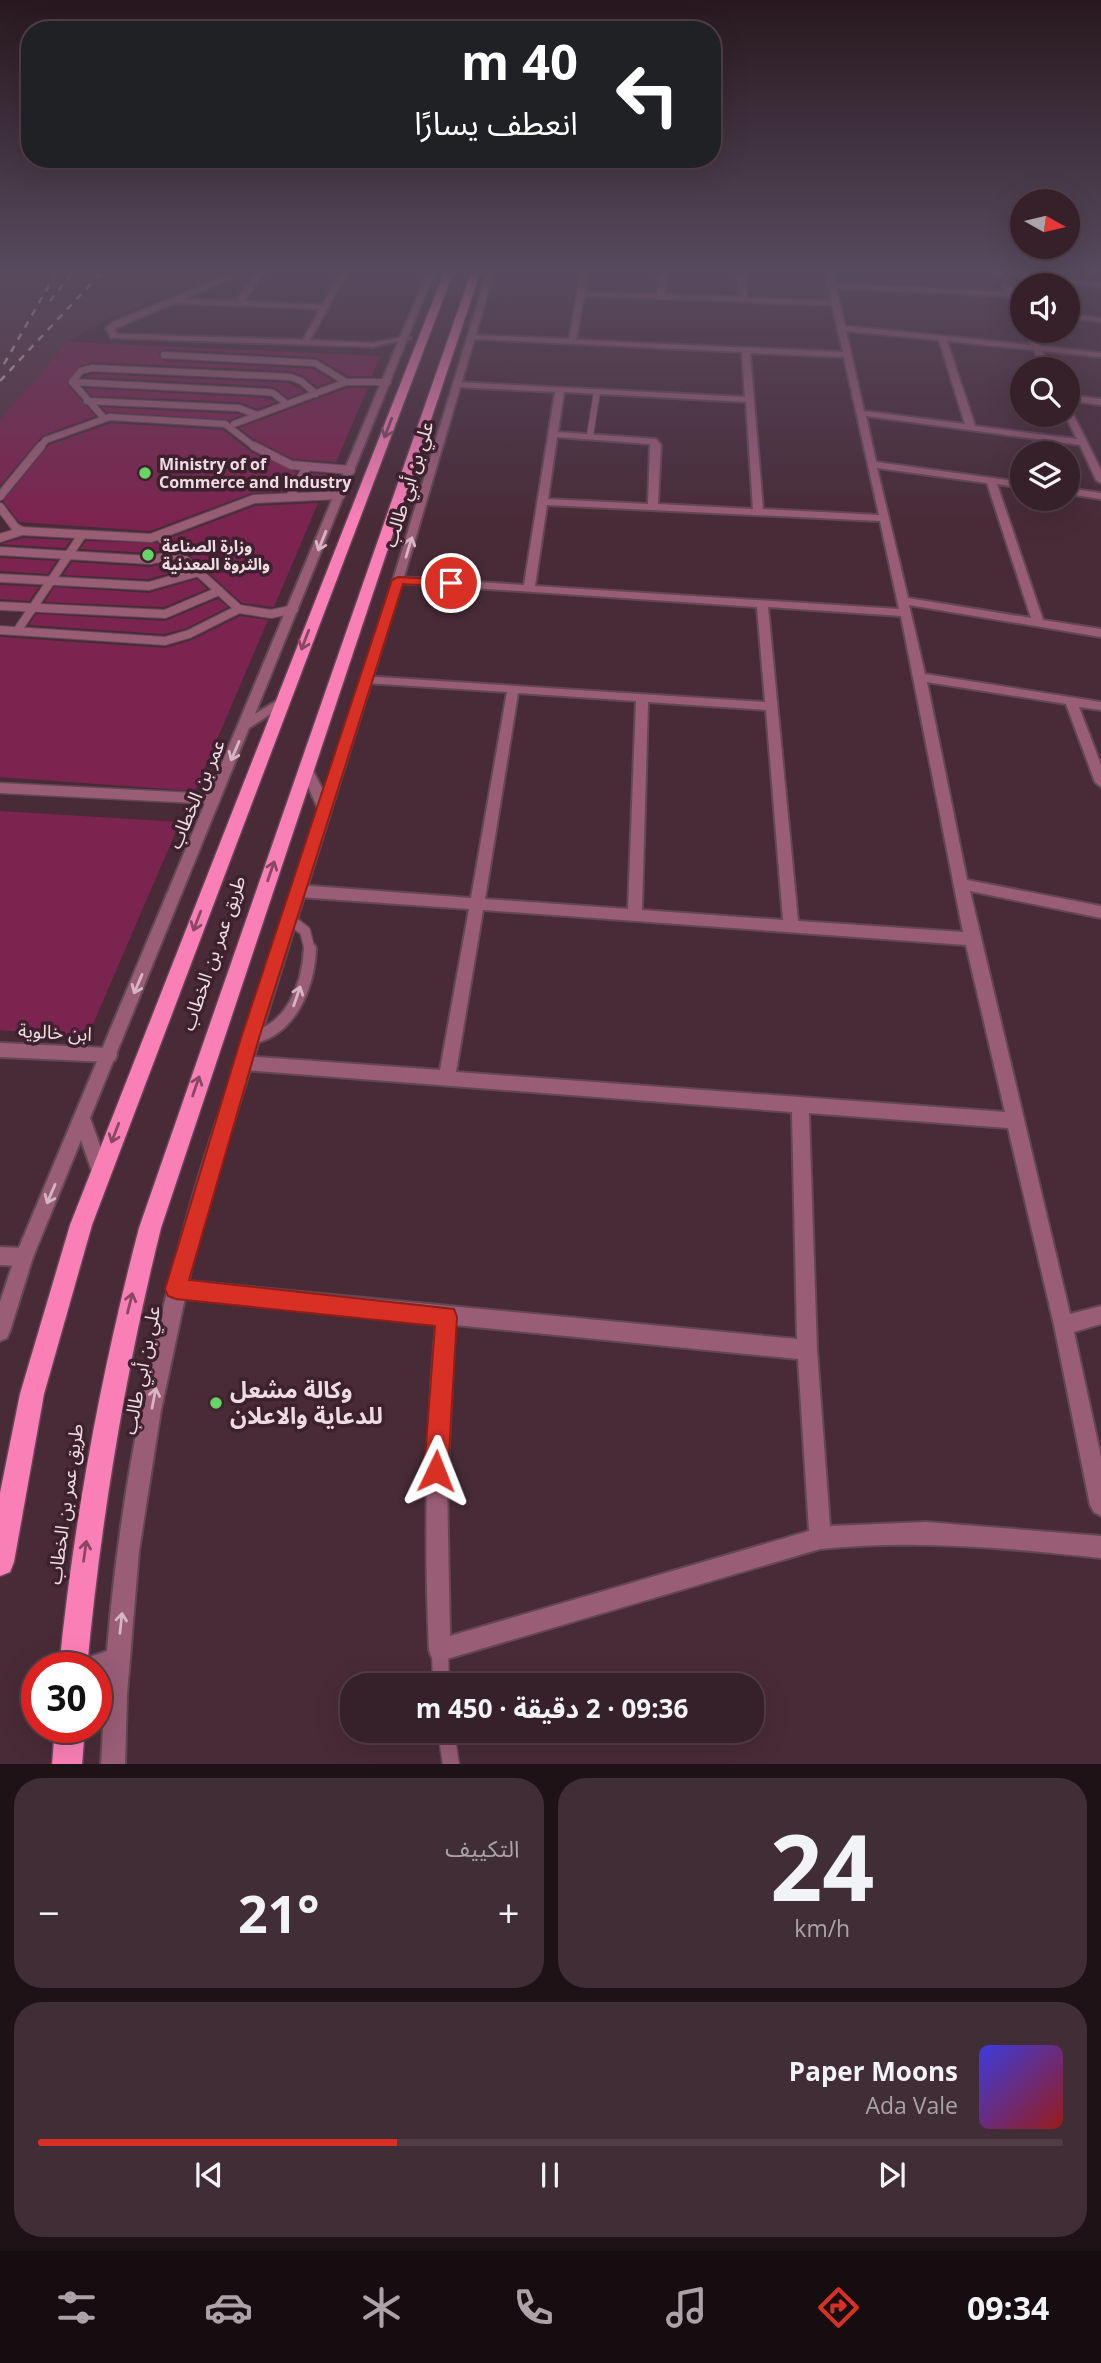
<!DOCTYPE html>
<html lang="ar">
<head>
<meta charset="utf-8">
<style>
	body { margin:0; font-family:"Open Sans","Noto Sans Arabic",sans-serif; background:#412d35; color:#f1f3f6; direction:rtl; height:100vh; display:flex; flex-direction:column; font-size:26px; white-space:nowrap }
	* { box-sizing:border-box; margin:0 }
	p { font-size:23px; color:#aaa3a8 }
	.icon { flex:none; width:38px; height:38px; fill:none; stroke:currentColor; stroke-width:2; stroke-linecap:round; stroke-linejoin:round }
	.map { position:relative; height:1764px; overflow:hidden; direction:ltr }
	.side { display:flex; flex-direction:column; gap:14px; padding:14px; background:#1e1217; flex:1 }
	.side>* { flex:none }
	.top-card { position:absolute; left:21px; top:21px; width:700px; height:147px; border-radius:28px; box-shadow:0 7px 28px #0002,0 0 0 2px #503e46; direction:rtl; background:#202124; color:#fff; overflow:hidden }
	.needle { width:46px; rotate:98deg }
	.controls { position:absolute; left:1010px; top:189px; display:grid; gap:14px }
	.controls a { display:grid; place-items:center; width:70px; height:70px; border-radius:50%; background:#362029; box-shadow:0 7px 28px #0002,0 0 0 2px #503e46; font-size:35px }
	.speed { position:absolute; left:21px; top:1652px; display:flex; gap:14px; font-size:35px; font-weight:700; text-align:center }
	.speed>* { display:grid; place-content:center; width:91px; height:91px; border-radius:50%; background:#362029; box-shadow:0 7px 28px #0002,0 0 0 2px #503e46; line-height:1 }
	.speed .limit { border:10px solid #d22; background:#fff; color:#111 }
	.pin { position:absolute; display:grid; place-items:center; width:60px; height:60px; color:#fff; margin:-30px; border:4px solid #fff; border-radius:50%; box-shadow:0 2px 7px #0007 }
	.me { position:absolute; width:77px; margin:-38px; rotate:2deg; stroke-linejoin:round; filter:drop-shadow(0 0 5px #0008) }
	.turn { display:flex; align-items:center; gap:24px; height:147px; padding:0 28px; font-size:32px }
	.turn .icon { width:91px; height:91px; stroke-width:2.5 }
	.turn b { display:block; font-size:49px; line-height:60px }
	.big { font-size:52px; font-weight:700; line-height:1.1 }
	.side .card { flex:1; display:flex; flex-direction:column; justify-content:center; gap:10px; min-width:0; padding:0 24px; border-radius:28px; background:#412d35 }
	.side .dial { align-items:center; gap:0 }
	.dial b { font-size:91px; line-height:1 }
	.song { display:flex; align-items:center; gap:21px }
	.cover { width:84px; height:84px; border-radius:10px; background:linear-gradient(135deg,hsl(240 70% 55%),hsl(0 70% 35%)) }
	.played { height:7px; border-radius:4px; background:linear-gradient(90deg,#d93025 35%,#503e46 35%) }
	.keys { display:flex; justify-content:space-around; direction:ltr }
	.heat { display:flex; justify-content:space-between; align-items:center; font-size:38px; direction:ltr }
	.side .tiles { flex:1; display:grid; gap:14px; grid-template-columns:1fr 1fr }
	.card:last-child { grid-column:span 2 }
	.trip { position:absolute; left:340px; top:1673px; width:424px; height:70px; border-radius:28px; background:#362029; box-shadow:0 7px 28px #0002,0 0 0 2px #503e46; font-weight:700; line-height:70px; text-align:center; direction:rtl }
	.tab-bar { display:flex; height:112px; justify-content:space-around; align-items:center; background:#160d10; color:#aaa3a8 }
	.tab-bar .icon { width:49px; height:49px }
	.tab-bar .selected { color:#d93025 }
	.tab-bar b { font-size:32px; color:#f1f3f6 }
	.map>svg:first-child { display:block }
	.built { fill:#563342 }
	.building { fill:#7c2450 }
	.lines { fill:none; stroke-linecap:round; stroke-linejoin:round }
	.service-far4-casing { stroke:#634753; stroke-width:8 }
	.service-far3-casing { stroke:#634753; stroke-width:10 }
	.service-far2-casing { stroke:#634753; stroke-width:13 }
	.service-far1-casing { stroke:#634753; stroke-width:16 }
	.service-casing { stroke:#634753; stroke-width:19 }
	.minor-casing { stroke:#634753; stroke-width:4 }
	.tertiary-casing { stroke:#634753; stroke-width:4 }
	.primary-casing { stroke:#634753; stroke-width:3 }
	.service-far4 { stroke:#995d76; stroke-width:6 }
	.service-far3 { stroke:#995d76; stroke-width:8 }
	.service-far2 { stroke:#995d76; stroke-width:10 }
	.service-far1 { stroke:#995d76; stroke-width:12 }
	.service { stroke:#995d76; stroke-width:16 }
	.minor { fill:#995d76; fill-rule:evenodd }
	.tertiary { fill:#995d76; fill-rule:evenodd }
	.primary { fill:#fa7fb6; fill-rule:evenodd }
	.rail { stroke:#d7c3ca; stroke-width:2.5; stroke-dasharray:7 7; stroke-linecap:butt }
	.oneway { stroke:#894764 }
	.oneway2 { stroke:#d5b6c2 }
	.route { fill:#d93025; stroke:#8d1f18; stroke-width:2 }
	.poi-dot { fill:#68d465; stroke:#3d212d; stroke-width:2.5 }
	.labels { text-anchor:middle; stroke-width:7; stroke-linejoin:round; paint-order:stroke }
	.far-poi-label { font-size:16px; font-weight:bold; fill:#efdce3; stroke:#3d212d; text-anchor:start }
	.street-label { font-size:19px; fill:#efdce3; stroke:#3d212d }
	.near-poi-label { font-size:23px; font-weight:bold; fill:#efdce3; stroke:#3d212d; text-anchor:start }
</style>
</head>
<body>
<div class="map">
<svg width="1101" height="1765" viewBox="0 0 1101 1765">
	<rect width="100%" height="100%" fill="#482b37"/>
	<polygon class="built" points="0,273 223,273 104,321 68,342 0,419"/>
	<g class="building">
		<polygon points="68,342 381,356 372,376 348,376 315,357 164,349 158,354 164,361 313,369 333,381 317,387 304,376 290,371 92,362 80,366 67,384 95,416 42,436 0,486 0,419"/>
		<polygon points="93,374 289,383 304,392 288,398 276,388 267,386 84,377"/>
		<polygon points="85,388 265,398 276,402 258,409 239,402 92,396"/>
		<polygon points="347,388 368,388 336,462 293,459 254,439 239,428"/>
		<polygon points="102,407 238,414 242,415 230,420 106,412"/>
		<polygon points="111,423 223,430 251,452 297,472 286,491 252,493 150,531 19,522 3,501 49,445"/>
		<polygon points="311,473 330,475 324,489 301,490"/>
		<polygon points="318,503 274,607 242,603 170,538 255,506"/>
		<polygon points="23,538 71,540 65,548 0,544"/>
		<polygon points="86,541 157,543 165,550 150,553 80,549"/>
		<polygon points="0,558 56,561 48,574 0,571"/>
		<polygon points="177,561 185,569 148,579 63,575 72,562 150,567"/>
		<polygon points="197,579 207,589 164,607 45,602 54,587 149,593"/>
		<polygon points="0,585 39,587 29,601 0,599"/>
		<polygon points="218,599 228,607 187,628 164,634 29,625 36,614 165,621"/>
		<polygon points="240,616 268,620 195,791 0,777 0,637 165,648 192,640"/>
		<polygon points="0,811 180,822 87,1038 0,1030"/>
	</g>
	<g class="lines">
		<g class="service-far4-casing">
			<g id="service-far4">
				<polyline points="164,355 315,363 346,382"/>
				<polyline points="73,383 104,418"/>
				<polyline points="87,401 239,408 257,415"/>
				<polyline points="287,404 273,393 266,392 72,382 81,371 92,368 290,377 301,381 316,394"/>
				<polyline points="234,424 346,382 388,382"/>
				<polyline points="590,435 597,392"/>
				<polyline points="39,448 46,440 110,417 225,424 256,448"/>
			</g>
		</g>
		<g class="service-far3-casing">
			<g id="service-far3">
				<polyline points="254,446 291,465 351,470"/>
				<polyline points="291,495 306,469"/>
				<polyline points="0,496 41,446"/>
				<polyline points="0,507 15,527 22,531 151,538 254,499 341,495"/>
				<polyline points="160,537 239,609"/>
				<polyline points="0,538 22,531"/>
				<polyline points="0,551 150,560 178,554"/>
				<polyline points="0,578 149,586 199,572"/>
				<polyline points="0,606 165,614 219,591"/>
				<polyline points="0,630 165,641 189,634 239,609 271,614 294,609"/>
				<polyline points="17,631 82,535"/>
			</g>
		</g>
		<g class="service-far2-casing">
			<g id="service-far2">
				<polyline points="0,788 215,799"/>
				<polyline points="289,919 305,931 310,951"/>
			</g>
		</g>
		<g class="service-far1-casing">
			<path id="service-far1" d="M251 1038C291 1030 308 987 310 949"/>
		</g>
		<g class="service-casing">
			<g id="service">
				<polyline points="440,1650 441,1685"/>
				<polyline points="446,1731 451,1765"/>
			</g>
		</g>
		<g class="minor-casing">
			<g id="minor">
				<path d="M233 273H243L183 299 236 301 257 273H264L244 301 323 305 340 273H347L310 340 373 343 407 336 411 338 373 347 114 338H111L106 328 113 322ZM174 303 320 309 303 340 117 334 114 329Z"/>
				<path d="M581 273H588L585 292 657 294 658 273H666L665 295 739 297 737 273H745L747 298 831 301 826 273H833L835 284 1005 292 1002 286 1006 284 1010 286 1022 311V321L1018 319 1007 296 836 288 845 326 1031 345 1024 331H1032L1040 346 1101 353V357L1042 351 1051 369H1043L1034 350 947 341 975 426 1077 439 1065 415H1068V410H1071L1101 470V483L1096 480 1080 445 866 416 876 462 1022 482V488L997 484 1043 620 1101 629V637L909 605 925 674 1101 702V710L1079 707 1101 765V787L1095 782 1066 704 927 682 967 880 1101 906V918L970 891 1070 1314 1101 1306V1324L1074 1332 1101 1457V1516L1094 1512 1090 1505 1054 1325 1008 1128 809 1113 817 1350 830 1526 926 1522 1101 1536V1558C1007 1548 914 1539 820 1549L440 1661 432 1658 429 1650C424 1541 426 1432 436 1324L176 1298 169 1296 167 1289 169 1282 176 1280 797 1339 792 1112 243 1070 237 1068 235 1063 237 1058 243 1056 440 1070 469 909 298 897 293 895 291 891 293 887 298 885 471 898 507 692 366 683 360 679 362 676 765 702 757 607 398 583 393 580 398 577 524 585 555 392 458 387 455 386V382L745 397 742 352 472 339 468 337 472 335 569 339ZM584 296 832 305 843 352 576 340ZM846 331 939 340 965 424 864 411ZM750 353 844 357 879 515 763 509ZM564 392 746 402 753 509 658 504 661 445 656 439 558 432ZM557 437 650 444 648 504 548 499ZM877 468 987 483 1031 618 908 598ZM547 505 880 521 899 609 535 586ZM768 607 901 616 963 932 798 921ZM518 693 636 701 628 909 485 899ZM648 702 766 710 783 920 642 910ZM483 910 966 945 1005 1112 456 1072ZM455 1325 798 1359 809 1531 450 1636 447 1483Z"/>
				<polygon points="1015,273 1101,283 1101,287 996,274"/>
				<polygon points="1068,314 1101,318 1101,322 1068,318"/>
				<polygon points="1068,395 1101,399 1101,405 1068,400"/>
				<polygon points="1068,488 1101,493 1101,499 1068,494"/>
				<polygon points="0,1043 109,1048 115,1050 117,1055 115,1060 109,1062 0,1057"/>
				<polygon points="0,1247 24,1248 30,1251 33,1257 30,1263 24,1266 0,1265"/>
			</g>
		</g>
		<g class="tertiary-casing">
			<g id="tertiary">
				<polygon points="427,273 434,273 255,714 276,701 284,701 286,704 249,728 90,1118 109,1171 106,1177 100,1179 94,1177 81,1140 33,1257 10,1331 7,1338 0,1341 0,1302 15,1257"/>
				<path d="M487 273H494L403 580 209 1201 191 1270 161 1410 139 1551 127 1694 125 1765H101L106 1675 96 1677V1668H78L81 1660 107 1651C119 1500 149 1349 191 1203 203 1159 219 1115 233 1072 262 984 290 896 318 809L300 768 302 765H310L324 792 393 580Z"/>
			</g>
		</g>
		<g class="primary-casing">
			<g id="primary">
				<polygon points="444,273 453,273 92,1225 44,1394 14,1562 10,1572 0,1576 0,1493 20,1394 70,1225"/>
				<path d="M471 273H480L161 1228C125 1373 101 1519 87 1668H59C74 1519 101 1373 139 1228Z"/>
				<polygon points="55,1727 85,1727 82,1765 52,1765"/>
			</g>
		</g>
		<use href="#service-far4" class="service-far4"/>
		<use href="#service-far3" class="service-far3"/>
		<use href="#service-far2" class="service-far2"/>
		<use href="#service-far1" class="service-far1"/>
		<use href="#service" class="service"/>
		<use href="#minor" class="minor"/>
		<use href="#tertiary" class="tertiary"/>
		<use href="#primary" class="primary"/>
		<g class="rail">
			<polyline points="50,301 72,273"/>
			<polyline points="4,364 56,273"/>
			<polyline points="0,381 101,273"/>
		</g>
	</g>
	<defs><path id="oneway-shaft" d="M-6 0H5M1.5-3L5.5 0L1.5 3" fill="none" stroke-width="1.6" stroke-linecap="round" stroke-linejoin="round" transform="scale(1.75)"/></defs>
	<g class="oneway">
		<use href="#oneway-shaft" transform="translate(388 428) rotate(111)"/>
		<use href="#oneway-shaft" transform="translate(305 640) rotate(111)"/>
		<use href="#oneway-shaft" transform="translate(271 871) rotate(-71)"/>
		<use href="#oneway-shaft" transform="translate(197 921) rotate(111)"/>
		<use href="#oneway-shaft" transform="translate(196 1086) rotate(-71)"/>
		<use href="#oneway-shaft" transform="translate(115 1133) rotate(111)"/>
		<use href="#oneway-shaft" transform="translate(130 1303) rotate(-76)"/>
		<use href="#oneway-shaft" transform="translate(85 1551) rotate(-82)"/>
	</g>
	<g class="oneway2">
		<use href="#oneway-shaft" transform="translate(322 541) rotate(112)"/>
		<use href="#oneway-shaft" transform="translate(409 547) rotate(-73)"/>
		<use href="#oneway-shaft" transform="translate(235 751) rotate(113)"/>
		<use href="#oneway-shaft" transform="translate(138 984) rotate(113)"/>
		<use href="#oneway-shaft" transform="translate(297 996) rotate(-71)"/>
		<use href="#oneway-shaft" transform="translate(51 1194) rotate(113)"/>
		<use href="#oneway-shaft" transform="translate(154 1398) rotate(-79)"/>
		<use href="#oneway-shaft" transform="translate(121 1623) rotate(-84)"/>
	</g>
	<linearGradient id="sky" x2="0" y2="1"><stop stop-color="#28181e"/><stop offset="0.52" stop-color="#584a5e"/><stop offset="1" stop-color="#584a5e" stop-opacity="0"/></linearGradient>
	<rect width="1101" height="521" fill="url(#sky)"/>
	<polygon class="route" points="398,577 451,580 457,583 451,587 403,584 259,1038 189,1280 454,1309 457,1317 448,1471 444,1479 436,1483 428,1479 424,1471 435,1326 176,1299 168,1296 165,1289 241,1038 392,580"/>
	<g class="poi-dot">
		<circle cx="145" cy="473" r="7"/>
		<circle cx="148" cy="555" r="7"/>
		<circle cx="216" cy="1403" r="7"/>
	</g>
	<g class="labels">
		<g class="far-poi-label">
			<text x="159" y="470">Ministry of of<tspan x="159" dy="18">Commerce and Industry</tspan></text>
			<text x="162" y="552">وزارة الصناعة<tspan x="162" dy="18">والثروة المعدنية</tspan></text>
		</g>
		<g class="street-label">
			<text transform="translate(408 484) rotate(-73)" y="7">علي بن أبي طالب</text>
			<text transform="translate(196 794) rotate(-67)" y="7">عمر بن الخطاب</text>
			<text transform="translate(213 953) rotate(-71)" y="7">طريق عمر بن الخطاب</text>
			<text transform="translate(55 1032) rotate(3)" y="7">ابن خالوية</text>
			<text transform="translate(141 1370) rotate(-79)" y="7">علي بن أبي طالب</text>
			<text transform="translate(65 1504) rotate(-82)" y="7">طريق عمر بن الخطاب</text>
		</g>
		<g class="near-poi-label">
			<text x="230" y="1398">وكالة مشعل<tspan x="230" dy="26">للدعاية والاعلان</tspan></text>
		</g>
	</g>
</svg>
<div class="controls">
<a><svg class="needle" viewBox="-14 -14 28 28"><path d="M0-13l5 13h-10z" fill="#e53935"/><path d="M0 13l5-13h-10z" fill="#aaa3a8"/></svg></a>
<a><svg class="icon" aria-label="sound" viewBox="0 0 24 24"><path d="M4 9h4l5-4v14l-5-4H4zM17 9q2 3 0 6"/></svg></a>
<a><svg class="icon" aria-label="search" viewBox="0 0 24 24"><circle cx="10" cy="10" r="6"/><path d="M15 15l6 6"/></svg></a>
<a><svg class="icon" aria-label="layers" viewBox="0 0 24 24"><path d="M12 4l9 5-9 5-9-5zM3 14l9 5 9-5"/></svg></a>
</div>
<div class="speed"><div class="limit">30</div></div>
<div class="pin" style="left:451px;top:583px;background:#d93025"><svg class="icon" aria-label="arrive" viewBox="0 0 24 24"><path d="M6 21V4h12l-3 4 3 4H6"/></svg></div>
<svg class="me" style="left:436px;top:1471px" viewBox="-20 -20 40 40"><path d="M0-17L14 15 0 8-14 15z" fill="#d93025" stroke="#fff" stroke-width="4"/></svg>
<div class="trip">09:36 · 2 دقيقة · 450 m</div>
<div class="top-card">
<div class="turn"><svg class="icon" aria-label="left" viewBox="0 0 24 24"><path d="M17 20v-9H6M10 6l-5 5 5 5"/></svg><div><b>40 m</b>انعطف يسارًا</div></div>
</div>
</div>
<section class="side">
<div class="tiles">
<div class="card dial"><b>24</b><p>km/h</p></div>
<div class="card"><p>التكييف</p>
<div class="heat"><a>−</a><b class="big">21°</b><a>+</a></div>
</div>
<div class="card">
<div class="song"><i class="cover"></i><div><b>Paper Moons</b><p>Ada Vale</p></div></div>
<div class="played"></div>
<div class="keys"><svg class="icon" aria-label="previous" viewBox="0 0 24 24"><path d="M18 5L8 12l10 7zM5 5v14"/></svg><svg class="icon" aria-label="pause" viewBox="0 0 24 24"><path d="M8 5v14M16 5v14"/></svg><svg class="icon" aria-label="next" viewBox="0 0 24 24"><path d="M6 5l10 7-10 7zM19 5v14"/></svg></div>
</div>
</div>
</section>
<nav class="tab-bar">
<b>09:34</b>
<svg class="icon selected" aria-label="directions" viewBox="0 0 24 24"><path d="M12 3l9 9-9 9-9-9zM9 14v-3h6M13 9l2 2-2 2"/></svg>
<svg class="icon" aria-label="music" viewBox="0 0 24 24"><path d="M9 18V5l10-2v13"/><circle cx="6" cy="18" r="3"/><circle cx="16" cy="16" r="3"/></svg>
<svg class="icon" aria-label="phone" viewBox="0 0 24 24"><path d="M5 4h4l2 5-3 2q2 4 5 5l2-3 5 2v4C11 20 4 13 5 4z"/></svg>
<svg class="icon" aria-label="climate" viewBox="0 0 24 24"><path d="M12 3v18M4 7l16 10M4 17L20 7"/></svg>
<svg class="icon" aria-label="car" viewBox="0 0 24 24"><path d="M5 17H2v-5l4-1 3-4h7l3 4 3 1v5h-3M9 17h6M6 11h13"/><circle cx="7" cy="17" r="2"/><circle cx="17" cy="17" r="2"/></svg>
<svg class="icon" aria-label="filters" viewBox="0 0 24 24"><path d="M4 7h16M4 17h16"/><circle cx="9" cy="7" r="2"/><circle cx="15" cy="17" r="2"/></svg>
</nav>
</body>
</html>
